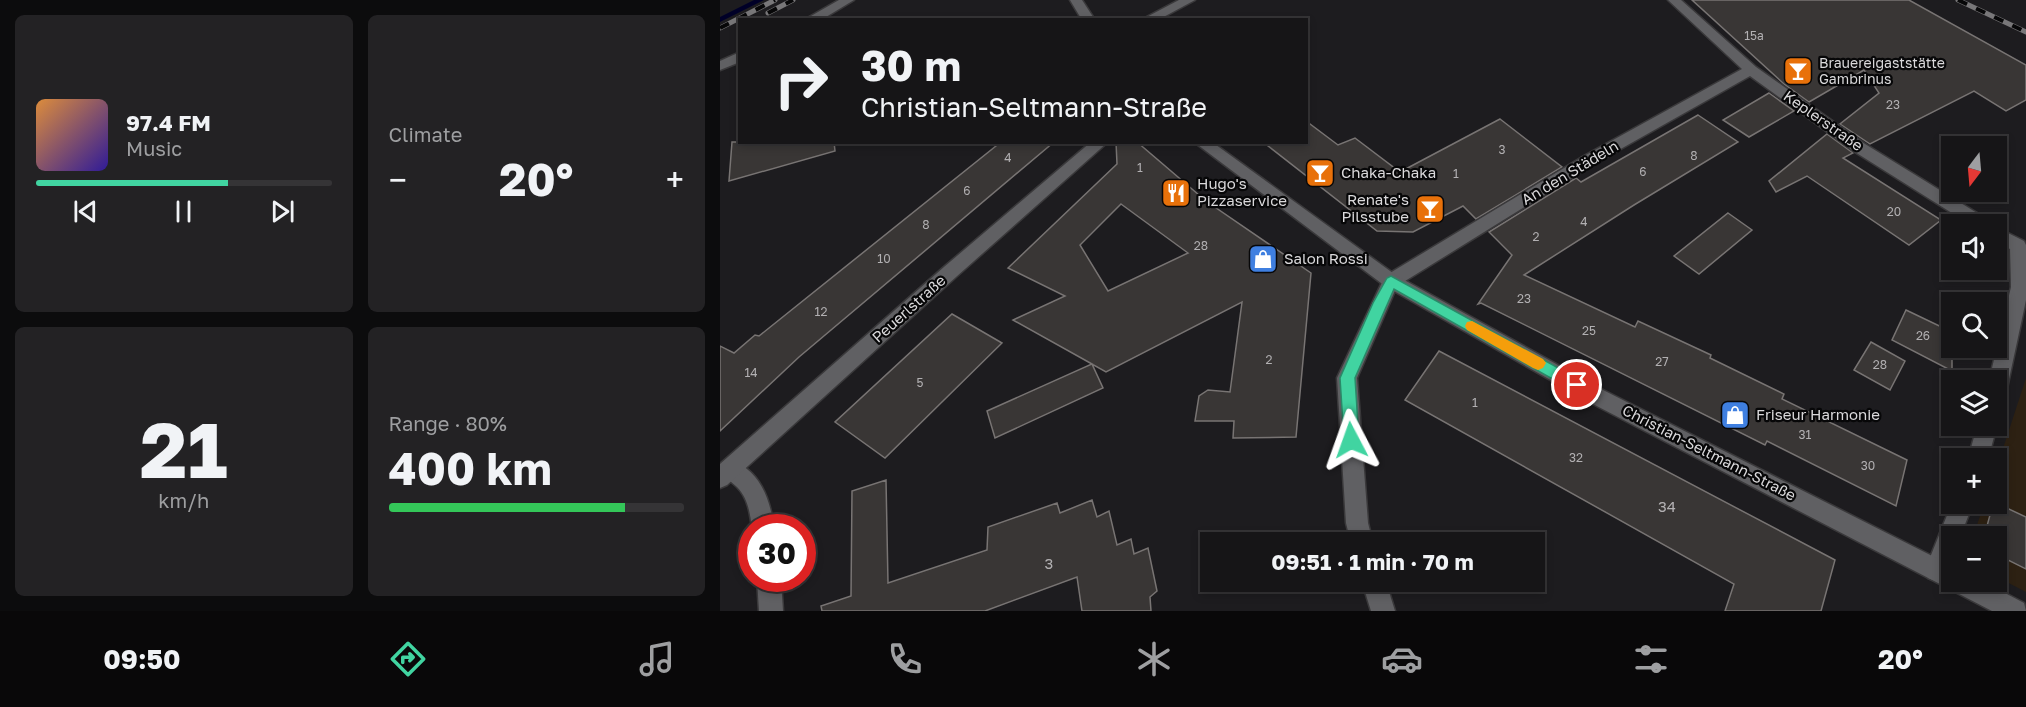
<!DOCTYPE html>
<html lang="en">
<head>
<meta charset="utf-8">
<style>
	body { margin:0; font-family:"Golos Text",sans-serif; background:#232224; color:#f1f3f6; height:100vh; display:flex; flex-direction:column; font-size:22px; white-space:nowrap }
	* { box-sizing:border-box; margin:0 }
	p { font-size:20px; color:#9e9fa1 }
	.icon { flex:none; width:33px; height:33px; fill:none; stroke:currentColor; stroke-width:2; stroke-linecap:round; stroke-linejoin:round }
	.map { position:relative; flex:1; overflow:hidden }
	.sheet { display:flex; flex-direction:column; gap:15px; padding:15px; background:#0c0c0d; width:720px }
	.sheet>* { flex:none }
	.hud { position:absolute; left:18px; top:18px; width:570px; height:126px; border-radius:0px; box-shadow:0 3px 9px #0003,0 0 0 2px #353436; background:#161517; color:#f1f3f6; overflow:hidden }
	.needle { width:39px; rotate:196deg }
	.tools { position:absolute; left:1221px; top:136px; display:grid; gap:12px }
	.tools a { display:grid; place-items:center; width:66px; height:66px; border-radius:0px; background:#161517; box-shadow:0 3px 9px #0003,0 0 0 2px #353436; font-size:30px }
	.speed { position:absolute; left:18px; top:514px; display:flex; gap:12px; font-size:30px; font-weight:700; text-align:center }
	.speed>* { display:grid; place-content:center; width:78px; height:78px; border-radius:50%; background:#161517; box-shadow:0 3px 9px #0003,0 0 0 2px #353436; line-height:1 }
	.speed .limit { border:9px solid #d22; background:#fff; color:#111 }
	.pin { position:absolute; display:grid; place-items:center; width:51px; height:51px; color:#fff; margin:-26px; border:3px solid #fff; border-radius:50%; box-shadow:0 2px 6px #0007 }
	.me { position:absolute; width:66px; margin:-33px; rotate:356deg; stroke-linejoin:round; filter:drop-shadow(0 0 4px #0008) }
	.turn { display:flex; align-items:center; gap:21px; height:126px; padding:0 24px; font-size:27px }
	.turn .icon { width:78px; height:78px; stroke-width:2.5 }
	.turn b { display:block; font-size:42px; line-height:51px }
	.big { font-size:45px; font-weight:700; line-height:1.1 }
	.sheet .card { flex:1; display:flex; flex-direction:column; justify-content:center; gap:9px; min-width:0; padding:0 21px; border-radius:9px; background:#232224 }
	.sheet .dial { align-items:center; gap:0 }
	.dial b { font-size:78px; line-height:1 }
	.song { display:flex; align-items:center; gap:18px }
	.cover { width:72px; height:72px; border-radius:9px; background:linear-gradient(135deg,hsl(30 70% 55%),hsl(250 70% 35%)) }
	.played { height:6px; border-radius:3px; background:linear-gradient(90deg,#41d4a1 65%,#353436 65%) }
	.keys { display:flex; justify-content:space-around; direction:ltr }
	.heat { display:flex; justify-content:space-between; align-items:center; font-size:33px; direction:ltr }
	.charge { height:9px; border-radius:4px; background:linear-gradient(90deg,#34c759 80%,#353436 0) }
	.sheet .tiles { flex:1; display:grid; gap:15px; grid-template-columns:repeat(2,1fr) }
	.trip { position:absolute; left:480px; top:532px; width:345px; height:60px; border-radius:0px; background:#161517; box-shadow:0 3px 9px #0003,0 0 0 2px #353436; font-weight:700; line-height:60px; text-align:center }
	.tabs { display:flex; height:96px; justify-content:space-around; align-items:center; background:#090809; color:#9e9fa1 }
	.tabs .icon { width:42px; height:42px }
	.tabs .on { color:#41d4a1 }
	.tabs b { font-size:27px; color:#f1f3f6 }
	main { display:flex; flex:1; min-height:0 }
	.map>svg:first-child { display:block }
	.commercial { fill:#2d2113 }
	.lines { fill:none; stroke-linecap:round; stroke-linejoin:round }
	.stream { fill:#000027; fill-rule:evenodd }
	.building { fill:#393635; stroke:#787473; stroke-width:1.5; fill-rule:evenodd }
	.street-casing { stroke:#3a393b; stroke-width:3 }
	.secondary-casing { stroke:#3a393b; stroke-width:3 }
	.street { fill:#606063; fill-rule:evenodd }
	.secondary { fill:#606063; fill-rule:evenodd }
	.rail-casing { stroke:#787779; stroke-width:5 }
	.rail { stroke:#070708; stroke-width:4; stroke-dasharray:10; stroke-linecap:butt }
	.route { fill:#41d4a1; stroke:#2a8a69; stroke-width:1.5 }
	.slow { fill:#f59e0b }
	.labels { text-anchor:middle; stroke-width:4.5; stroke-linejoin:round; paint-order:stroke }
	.number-label { font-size:12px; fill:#b2b0b2 }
	.far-poi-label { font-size:14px; fill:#dad9db; stroke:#070708; text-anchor:start }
	.street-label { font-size:15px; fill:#dad9db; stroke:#070708 }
	.poi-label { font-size:15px; fill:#dad9db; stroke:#070708; text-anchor:start }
	.near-number-label { font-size:15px; fill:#b2b0b2 }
</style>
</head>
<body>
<main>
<section class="sheet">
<div class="tiles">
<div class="card">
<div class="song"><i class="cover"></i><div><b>97.4 FM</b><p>Music</p></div></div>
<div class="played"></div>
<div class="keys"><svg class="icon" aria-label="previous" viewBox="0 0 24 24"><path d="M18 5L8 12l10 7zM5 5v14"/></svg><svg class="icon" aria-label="pause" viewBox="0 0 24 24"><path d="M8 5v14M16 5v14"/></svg><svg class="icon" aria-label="next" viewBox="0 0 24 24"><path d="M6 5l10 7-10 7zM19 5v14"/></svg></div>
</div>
<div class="card"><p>Climate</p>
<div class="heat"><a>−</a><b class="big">20°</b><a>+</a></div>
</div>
<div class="card dial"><b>21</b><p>km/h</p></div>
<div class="card"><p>Range · 80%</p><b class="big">400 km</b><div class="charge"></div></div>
</div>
</section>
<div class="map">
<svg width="1306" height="611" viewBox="0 0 1306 611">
	<rect width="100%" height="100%" fill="#1d1c1f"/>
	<polygon class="commercial" points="1306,378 1306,592 1277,577 1276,537 1253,537 1264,504 1276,504 1277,467"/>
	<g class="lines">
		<polygon class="stream" points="34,0 44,0 0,22 0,17"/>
	</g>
	<g class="building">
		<polygon points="972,0 1189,0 1306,65 1306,100 1286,111 1254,91 1150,144 1120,124 1159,93 1144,70 1089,102 1064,84"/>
		<polygon points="1049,93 1074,111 1029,137 1003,120"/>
		<polygon points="978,115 1018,142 914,205 804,275 915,327 918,321 991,355 990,358 1064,394 1062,399 1187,460 1176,506 1047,441 1045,445 761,303 758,304 792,255 769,232 856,178 861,182"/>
		<polygon points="780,119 842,167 756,219 743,206 693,232 657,231 543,142 586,142 586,121 618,145 635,138 680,172"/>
		<polygon points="1107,134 1133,153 1123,158 1221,220 1189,245 1087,176 1056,192 1049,181"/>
		<polygon points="12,142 114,142 115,151 9,181"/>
		<polygon points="281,142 334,142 79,357 0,431 0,346 14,353 35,335 39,336"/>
		<path d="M396 142H417L486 201 591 273 576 437 513 438 514 421H475L479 396 488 390 510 392 522 302 386 372 372 364 383 388 275 438 267 411 372 364 293 320 345 296 288 268 397 164ZM401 204 468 253 388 291 360 245Z"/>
		<polygon points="1008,213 1032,230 979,274 954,256"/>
		<polygon points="1186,310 1232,332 1232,371 1172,340"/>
		<polygon points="232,314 282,343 165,458 115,422"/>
		<polygon points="1151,342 1185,361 1170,390 1134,370"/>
		<polygon points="719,351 1115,560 1101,611 1005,611 1014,584 685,400"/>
		<polygon points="166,480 168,583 267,550 268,527 337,503 340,513 372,500 377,517 389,511 397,545 411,539 414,554 428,548 437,591 430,597 431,611 362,611 357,577 265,611 102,611 101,606 131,596 132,491"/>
		<polygon points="1276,503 1306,517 1306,569 1276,554 1276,537 1264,537 1273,504"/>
	</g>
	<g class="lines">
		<g class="street-casing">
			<g id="street">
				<polygon points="119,0 134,0 101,20 84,20"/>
				<polygon points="948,0 961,0 1036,67 1145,144 1270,221 1272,225 1251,225 1135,152 1030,76 874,164 677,286 637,378 648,523 653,543 631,543 626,523 617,378 665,276 864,156 1022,69"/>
				<polygon points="20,52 20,62 0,70 0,61"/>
				<polygon points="1276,227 1304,241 1306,245 1306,300 1286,393 1283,399 1276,401 1276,381 1269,381 1291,287 1290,249 1276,241"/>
				<polygon points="1276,425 1277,426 1268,459 1248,459 1257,426"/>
				<path d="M10 459C40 471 50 498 54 528H32C30 513 28 498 17 487 11 481 4 478 0 470L3 462Z"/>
				<polygon points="1232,503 1253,504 1240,537 1232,537 1232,559 1224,578 1216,581 1208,578 1205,570"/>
				<polygon points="37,579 61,579 63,611 39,611"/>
				<polygon points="642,582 666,582 675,611 651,611"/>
			</g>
		</g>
		<g class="secondary-casing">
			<g id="secondary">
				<polygon points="350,0 362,0 375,20 362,20"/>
				<polygon points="459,0 475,0 438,20 421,20"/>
				<polygon points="371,142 388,142 236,277 7,485 0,488 0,464 224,267"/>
				<polygon points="474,142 492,142 677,276 885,391 1232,566 1232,582 1264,582 1304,603 1306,611 1272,611 871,403 665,286"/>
			</g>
		</g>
		<use href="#street" class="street"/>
		<use href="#secondary" class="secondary"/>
		<g class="rail-casing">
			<g id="rail">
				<polyline points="1238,0 1306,32"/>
				<polyline points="48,13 73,0"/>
				<polyline points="0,28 55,0"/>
			</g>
		</g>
		<use href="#rail" class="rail"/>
	</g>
	<polygon class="route" points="671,276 862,381 864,385 862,390 857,392 852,390 674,289 635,378 639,440 637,445 631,447 626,445 624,440 620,378 653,303 667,278"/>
	<polygon class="slow" points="752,321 823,359 826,363 823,368 818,370 813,368 747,330 745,326 747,322"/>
	<defs>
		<g id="bar-square" transform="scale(1.5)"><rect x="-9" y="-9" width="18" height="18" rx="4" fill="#e8710a" stroke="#070708"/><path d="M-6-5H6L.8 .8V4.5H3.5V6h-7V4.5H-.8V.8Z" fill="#fff"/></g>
		<g id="restaurant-square" transform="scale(1.5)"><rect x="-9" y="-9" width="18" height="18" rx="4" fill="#e8710a" stroke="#070708"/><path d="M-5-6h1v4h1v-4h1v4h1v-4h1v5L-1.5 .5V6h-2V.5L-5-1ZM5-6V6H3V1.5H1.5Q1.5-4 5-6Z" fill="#fff"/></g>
		<g id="shop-square" transform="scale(1.5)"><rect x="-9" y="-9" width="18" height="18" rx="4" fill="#3f7fe0" stroke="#070708"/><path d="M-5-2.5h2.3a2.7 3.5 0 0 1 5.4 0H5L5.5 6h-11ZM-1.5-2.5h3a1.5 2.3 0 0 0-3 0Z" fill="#fff"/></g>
	</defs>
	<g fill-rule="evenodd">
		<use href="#bar-square" x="1078" y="71"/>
		<use href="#bar-square" x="600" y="173"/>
		<use href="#restaurant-square" x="456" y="193"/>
		<use href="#bar-square" x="710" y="209"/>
		<use href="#shop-square" x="543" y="259"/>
		<use href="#shop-square" x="1015" y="415"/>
	</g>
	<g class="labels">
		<g class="number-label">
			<text x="1034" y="40">15a</text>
			<text x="1173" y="109">23</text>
			<text x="782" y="154">3</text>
			<text x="974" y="160">8</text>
			<text x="288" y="162">4</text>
			<text x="420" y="172">1</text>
			<text x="923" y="176">6</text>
			<text x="736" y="178">1</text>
			<text x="247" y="195">6</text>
			<text x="1174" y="216">20</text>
			<text x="864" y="226">4</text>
			<text x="206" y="229">8</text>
			<text x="816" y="241">2</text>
			<text x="481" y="250">28</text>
			<text x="164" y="263">10</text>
			<text x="804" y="303">23</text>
			<text x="101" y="316">12</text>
			<text x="869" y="335">25</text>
			<text x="1203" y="340">26</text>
			<text x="549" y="364">2</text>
			<text x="942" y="366">27</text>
			<text x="1160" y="369">28</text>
			<text x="31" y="377">14</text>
			<text x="200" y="387">5</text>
			<text x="755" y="407">1</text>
			<text x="1085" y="439">31</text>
			<text x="856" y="462">32</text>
			<text x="1148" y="470">30</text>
		</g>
		<g class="far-poi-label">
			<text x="1099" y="68">Brauereigaststätte<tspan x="1099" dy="16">Gambrinus</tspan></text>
		</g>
		<g class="street-label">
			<text transform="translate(1103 121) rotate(35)" y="5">Keplerstraße</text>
			<text transform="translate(850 173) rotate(-31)" y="5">An den Städeln</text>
			<text transform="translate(189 309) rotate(-42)" y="5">Peuerlstraße</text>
			<text transform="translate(989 453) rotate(27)" y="5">Christian-Seltmann-Straße</text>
		</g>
		<g class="poi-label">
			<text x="621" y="178">Chaka-Chaka</text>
			<text x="477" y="189">Hugo's<tspan x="477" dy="17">Pizzaservice</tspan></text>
			<text x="689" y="205" text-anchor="end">Renate's<tspan x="689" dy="17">Pilsstube</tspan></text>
			<text x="564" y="264">Salon Rossi</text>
			<text x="1036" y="420">Friseur Harmonie</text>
		</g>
		<g class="near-number-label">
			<text x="947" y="512">34</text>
			<text x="329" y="569">3</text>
		</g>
	</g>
</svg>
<div class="tools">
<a><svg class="needle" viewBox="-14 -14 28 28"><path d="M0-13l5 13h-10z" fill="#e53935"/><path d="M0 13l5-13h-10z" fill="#9e9fa1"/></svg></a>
<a><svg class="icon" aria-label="sound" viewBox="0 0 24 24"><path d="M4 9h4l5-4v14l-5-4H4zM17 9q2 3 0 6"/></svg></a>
<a><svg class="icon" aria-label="search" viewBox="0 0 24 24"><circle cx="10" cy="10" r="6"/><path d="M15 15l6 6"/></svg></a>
<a><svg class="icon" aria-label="layers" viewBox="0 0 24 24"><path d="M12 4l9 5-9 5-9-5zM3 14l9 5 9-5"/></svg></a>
<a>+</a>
<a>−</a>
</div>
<div class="speed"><div class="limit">30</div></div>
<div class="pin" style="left:857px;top:385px;background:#d93025"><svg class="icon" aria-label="arrive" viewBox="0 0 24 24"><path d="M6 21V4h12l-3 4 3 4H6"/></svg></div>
<svg class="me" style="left:631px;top:440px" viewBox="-20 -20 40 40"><path d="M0-17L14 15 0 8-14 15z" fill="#41d4a1" stroke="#fff" stroke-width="4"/></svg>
<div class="trip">09:51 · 1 min · 70 m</div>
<div class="hud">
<div class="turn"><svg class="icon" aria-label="right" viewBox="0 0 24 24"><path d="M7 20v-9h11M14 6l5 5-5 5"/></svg><div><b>30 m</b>Christian-Seltmann-Straße</div></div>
</div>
</div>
</main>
<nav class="tabs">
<b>09:50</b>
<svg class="icon on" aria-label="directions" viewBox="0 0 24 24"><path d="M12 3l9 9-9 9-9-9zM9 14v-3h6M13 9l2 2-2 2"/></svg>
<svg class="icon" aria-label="music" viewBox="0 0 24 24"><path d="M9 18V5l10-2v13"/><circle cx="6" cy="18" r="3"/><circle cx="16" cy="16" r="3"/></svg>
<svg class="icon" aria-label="phone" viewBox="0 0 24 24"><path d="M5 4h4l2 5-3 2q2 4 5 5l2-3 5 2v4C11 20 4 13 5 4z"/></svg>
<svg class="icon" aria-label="climate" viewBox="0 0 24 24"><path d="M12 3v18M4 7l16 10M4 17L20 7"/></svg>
<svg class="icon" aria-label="car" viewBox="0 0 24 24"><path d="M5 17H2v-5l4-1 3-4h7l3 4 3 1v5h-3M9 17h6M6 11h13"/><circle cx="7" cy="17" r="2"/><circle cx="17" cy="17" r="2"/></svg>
<svg class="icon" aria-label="filters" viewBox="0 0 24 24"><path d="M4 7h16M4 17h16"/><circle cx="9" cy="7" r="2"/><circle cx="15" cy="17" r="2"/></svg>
<b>20°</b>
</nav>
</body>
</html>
